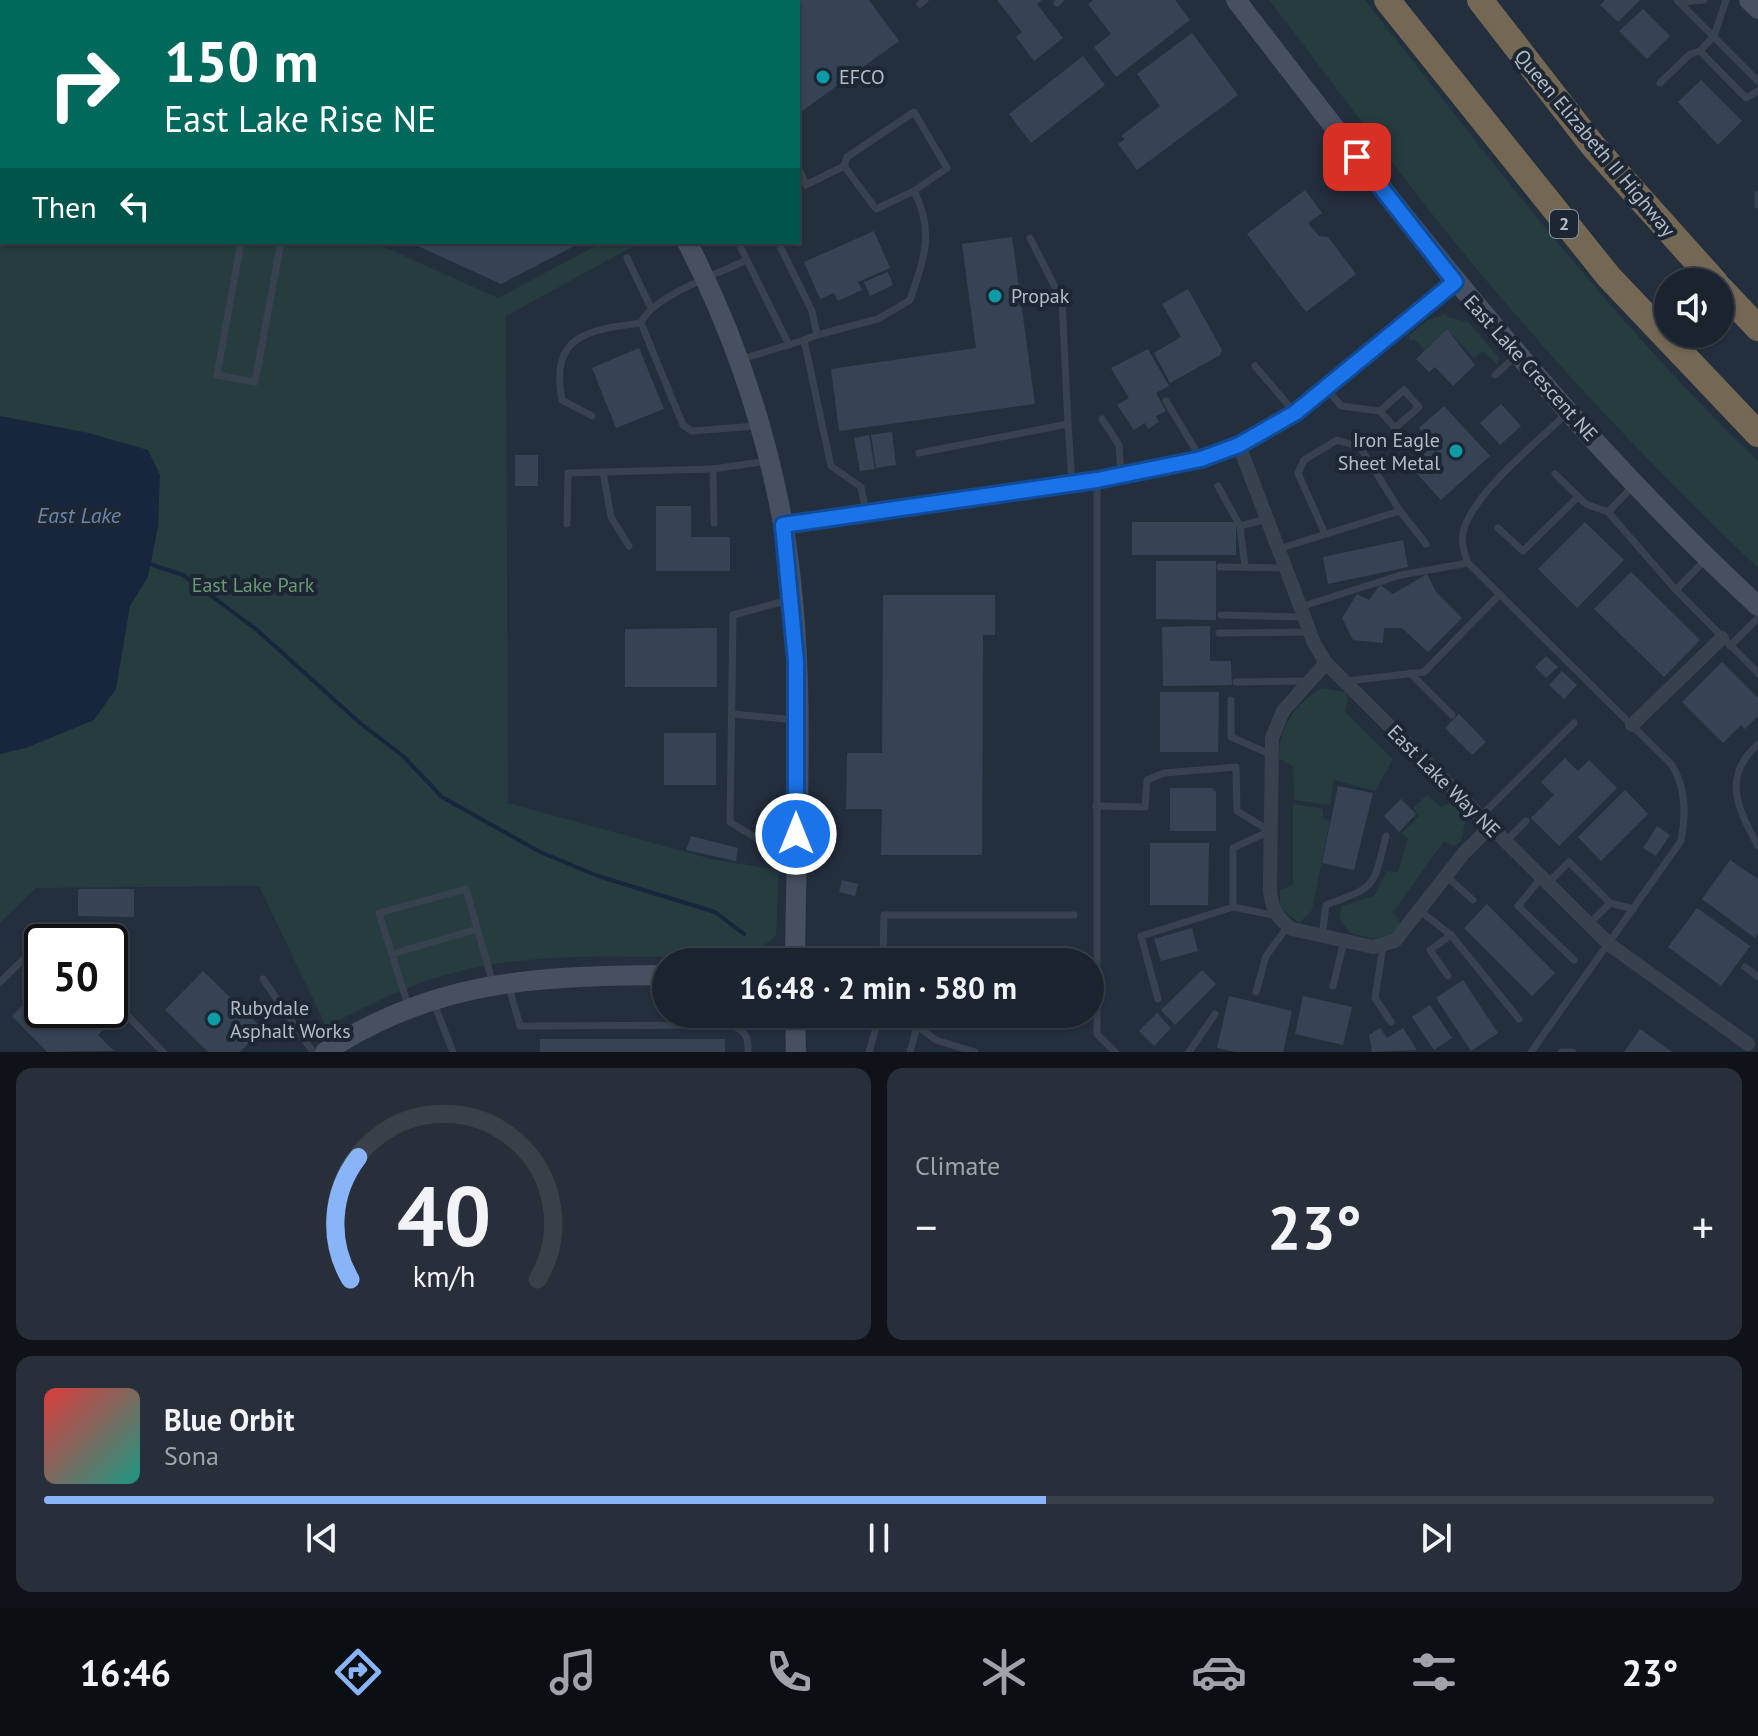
<!DOCTYPE html>
<html lang="en">
<head>
<meta charset="utf-8">
<style>
	body { margin:0; font-family:"PT Sans",sans-serif; background:#282f3a; color:#f1f3f6; height:100vh; display:flex; flex-direction:column; font-size:30px; white-space:nowrap }
	* { box-sizing:border-box; margin:0 }
	p { font-size:26px; color:#a0a4aa }
	.icon { flex:none; width:44px; height:44px; fill:none; stroke:currentColor; stroke-width:2; stroke-linecap:round; stroke-linejoin:round }
	.map { position:relative; height:1052px; overflow:hidden }
	.panel { display:flex; flex-direction:column; gap:16px; padding:16px; background:#0f1319; flex:1 }
	.panel>* { flex:none }
	.hud { position:absolute; left:0px; top:0px; width:800px; height:244px; box-shadow:0 2px 6px #0004,0 0 0 2px #39404a; background:#00695c; color:#fff; overflow:hidden }
	.buttons { position:absolute; left:1654px; top:268px; display:grid; gap:16px }
	.buttons a { display:grid; place-items:center; width:80px; height:80px; border-radius:50%; background:#1b232e; box-shadow:0 2px 6px #0004,0 0 0 2px #39404a; font-size:40px }
	.speed { position:absolute; left:24px; top:924px; display:flex; gap:16px; font-size:40px; font-weight:700; text-align:center }
	.speed>* { display:grid; place-content:center; width:104px; height:104px; border-radius:50%; background:#1b232e; box-shadow:0 2px 6px #0004,0 0 0 2px #39404a; line-height:1 }
	.speed .limit { border:4px solid #111; border-radius:12px; background:#fff; color:#111 }
	.pin { position:absolute; display:grid; place-items:center; width:68px; height:68px; color:#fff; margin:-34px; border-radius:16px; box-shadow:0 4px 12px #0006 }
	.me { position:absolute; width:88px; margin:-44px; rotate:0deg; stroke-linejoin:round; filter:drop-shadow(0 0 6px #0008) }
	.turn { display:flex; align-items:center; gap:28px; height:168px; padding:0 32px; font-size:36px }
	.turn .icon { width:104px; height:104px; stroke-width:2.5 }
	.turn b { display:block; font-size:56px; line-height:68px }
	.then { display:flex; align-items:center; height:76px; padding:0 32px; background:#0003; gap:16px; font-size:30px }
	.big { font-size:60px; font-weight:600; line-height:1.1 }
	.panel .card { flex:1; display:flex; flex-direction:column; justify-content:center; gap:12px; min-width:0; padding:0 28px; border-radius:16px; background:#282f3a }
	.panel .dial { align-items:center; gap:0 }
	.dial svg { height:208px; overflow:visible; fill:none; stroke:#39404a; stroke-width:7; stroke-linecap:round; text-anchor:middle }
	.dial text { fill:#f1f3f6; stroke:none }
	.song { display:flex; align-items:center; gap:24px }
	.cover { width:96px; height:96px; border-radius:12px; background:linear-gradient(135deg,hsl(0 70% 55%),hsl(170 70% 35%)) }
	.played { height:8px; border-radius:4px; background:linear-gradient(90deg,#8ab4f8 60%,#39404a 60%) }
	.keys { display:flex; justify-content:space-around; direction:ltr }
	.heat { display:flex; justify-content:space-between; align-items:center; font-size:44px; direction:ltr }
	.panel .tiles { flex:1; display:grid; gap:16px; grid-template-columns:1fr 1fr }
	.card:last-child { grid-column:span 2 }
	.trip { position:absolute; left:652px; top:948px; width:452px; height:80px; border-radius:40px; background:#1b232e; box-shadow:0 2px 6px #0004,0 0 0 2px #39404a; font-weight:600; line-height:80px; text-align:center }
	.tab-bar { display:flex; height:128px; justify-content:space-around; align-items:center; background:#0b0e12; color:#a0a4aa }
	.tab-bar .icon { width:56px; height:56px }
	.tab-bar .on { color:#8ab4f8 }
	.tab-bar b { font-size:36px; color:#f1f3f6 }
	.map>svg:first-child { display:block }
	.green { fill:#263c3f }
	.water { fill:#17263c }
	.lines { fill:none; stroke-linecap:round; stroke-linejoin:round }
	.stream { stroke:#17263c; stroke-width:4 }
	.building { fill:#364354 }
	.lane { stroke:#38414e; stroke-width:7 }
	.street { stroke:#38414e; stroke-width:14 }
	.secondary { stroke:#465061; stroke-width:20 }
	.highway { stroke:#746855; stroke-width:26 }
	.route-casing { stroke:#114b97; stroke-width:20 }
	.route { stroke:#1a73e8; stroke-width:14 }
	.culture-dot { fill:#0f9aa8; stroke:#1d2633; stroke-width:3 }
	.labels { text-anchor:middle; stroke-width:8; stroke-linejoin:round; paint-order:stroke }
	.shield { fill:#1d2633; stroke:#878f9c; stroke-width:2 }
	.shield-label { font-size:18px; font-weight:bold; fill:#b4bcc9 }
	.poi-label { font-size:20px; fill:#b4bcc9; stroke:#1d2633; text-anchor:start }
	.street-label { font-size:20px; fill:#b4bcc9; stroke:#1d2633 }
	.park-label { font-size:20px; fill:#6b9a76; stroke:#1d2633 }
	.water-label { font-size:22px; font-style:italic; fill:#6d86a8; stroke:#1d2633 }
</style>
</head>
<body>
<div class="map">
<svg width="1758" height="1052" viewBox="0 0 1758 1052">
	<rect width="100%" height="100%" fill="#242f3e"/>
	<g class="green">
		<path d="M0 0H357L2 2V242H373L498 298 603 242H641L506 316 508 803 715 860 779 870 776 936 748 958C639 959 519 945 415 985 384 996 355 1013 326 1026L259 886 36 888 0 923Z"/>
		<path d="M1269 0H1365C1490 159 1612 321 1758 461V568C1652 467 1549 358 1457 245 1392 165 1332 81 1269 0Z"/>
		<polygon points="1446,314 1447,317 1468,322 1500,359 1497,364 1483,351 1474,358 1447,329 1425,350 1414,339 1411,341 1408,336 1428,320"/>
		<path d="M1322 688 1345 692 1348 699 1345 712 1393 759 1375 791 1334 780 1330 805 1294 800 1293 766 1279 759C1278 727 1296 703 1322 688Z"/>
		<path d="M1427 795 1441 807 1450 803 1460 807 1466 819 1461 841 1454 846 1444 841 1393 912 1400 923C1389 945 1370 938 1350 933L1339 918 1342 906 1374 896 1387 871 1398 872 1408 839 1402 833 1419 816 1413 808Z"/>
		<polygon points="1293,804 1323,809 1323,818 1330,820 1312,910 1299,923 1280,907 1280,890 1293,885"/>
	</g>
	<polygon class="water" points="0,416 89,433 148,450 160,475 158,527 148,577 130,606 116,689 94,720 26,748 0,754"/>
	<g class="lines">
		<polyline class="stream" points="150,564 183,575 257,630 360,723 403,756 442,797 540,852 598,876 715,912 744,934"/>
	</g>
	<g class="building">
		<polygon points="798,0 869,0 899,41 798,114"/>
		<polygon points="997,0 1042,0 1037,4 1063,38 1034,61 1016,37 1022,32"/>
		<polygon points="1093,0 1175,0 1190,20 1116,77 1094,47 1111,34 1088,4"/>
		<polygon points="1605,0 1640,0 1618,22 1600,5"/>
		<polygon points="1643,9 1670,36 1647,59 1619,31"/>
		<polygon points="1192,33 1238,95 1137,170 1118,144 1125,139 1121,136 1160,106 1137,74"/>
		<polygon points="1083,56 1105,85 1031,143 1009,114"/>
		<polygon points="1701,80 1742,121 1718,145 1678,102"/>
		<polygon points="1305,190 1322,213 1308,223 1319,236 1328,237 1356,274 1306,312 1247,234"/>
		<polygon points="874,231 890,268 858,282 862,290 838,301 834,293 820,299 804,262"/>
		<polygon points="1012,237 1035,404 839,431 831,369 976,348 962,244"/>
		<polygon points="409,242 582,242 501,284"/>
		<polygon points="888,272 893,285 870,296 864,282"/>
		<polygon points="1188,289 1222,350 1220,355 1170,383 1154,353 1181,337 1162,304"/>
		<polygon points="1447,329 1475,365 1453,386 1435,367 1429,372 1416,359"/>
		<polygon points="639,348 664,409 616,428 592,368"/>
		<polygon points="1148,349 1169,386 1156,393 1166,411 1156,416 1159,422 1148,429 1145,423 1134,430 1117,405 1129,398 1111,368"/>
		<polygon points="1501,404 1521,426 1500,445 1480,423"/>
		<polygon points="1444,406 1490,456 1441,500 1410,466 1434,445 1419,428"/>
		<polygon points="892,432 896,465 876,468 871,435"/>
		<polygon points="869,435 875,469 860,471 854,438"/>
		<rect x="515" y="455" width="23" height="31"/>
		<polygon points="656,506 691,506 691,537 730,537 730,571 656,571"/>
		<rect x="1132" y="522" width="104" height="33"/>
		<polygon points="1585,522 1624,560 1577,608 1538,569"/>
		<polygon points="1403,540 1408,567 1328,584 1323,557"/>
		<polygon points="1156,561 1216,561 1216,620 1156,619"/>
		<polygon points="1631,572 1700,640 1664,677 1594,609"/>
		<polygon points="1427,574 1436,592 1462,618 1428,652 1402,628 1384,628 1383,643 1353,640 1342,618 1357,594 1369,600 1380,585 1393,594"/>
		<polygon points="883,595 995,595 995,635 983,635 982,855 881,855 882,809 846,809 847,753 882,753"/>
		<polygon points="1210,626 1210,661 1231,661 1232,685 1163,686 1162,627"/>
		<polygon points="717,628 717,687 625,687 625,629"/>
		<polygon points="1546,656 1558,667 1546,678 1535,667"/>
		<polygon points="1722,662 1758,698 1758,716 1745,729 1741,725 1723,743 1682,702"/>
		<polygon points="1562,671 1577,685 1564,699 1549,685"/>
		<polygon points="1160,692 1219,692 1218,752 1160,752"/>
		<polygon points="1459,714 1486,742 1472,755 1445,728"/>
		<rect x="664" y="733" width="52" height="52"/>
		<polygon points="1565,758 1578,771 1589,760 1617,788 1559,846 1531,818 1554,795 1541,782"/>
		<polygon points="1338,786 1373,793 1354,870 1322,863"/>
		<polygon points="1170,788 1212,788 1216,792 1216,831 1170,831"/>
		<polygon points="1625,790 1648,814 1601,861 1578,837"/>
		<polygon points="1401,799 1416,814 1399,832 1384,816"/>
		<polygon points="1657,826 1670,835 1656,856 1643,848"/>
		<polygon points="691,836 738,848 736,861 686,850"/>
		<polygon points="1150,843 1209,843 1208,905 1150,905"/>
		<polygon points="1730,860 1758,879 1758,933 1755,938 1702,899"/>
		<polygon points="842,880 858,884 855,896 839,892"/>
		<polygon points="78,889 134,889 134,917 78,916"/>
		<polygon points="1487,904 1555,973 1532,996 1464,928"/>
		<polygon points="1697,908 1750,946 1721,986 1668,947"/>
		<polygon points="1192,928 1198,951 1161,961 1154,939"/>
		<polygon points="1202,970 1216,984 1175,1025 1161,1010"/>
		<polygon points="203,971 263,1029 240,1052 208,1052 165,1010"/>
		<polygon points="1463,980 1498,1033 1471,1051 1436,998"/>
		<polygon points="39,982 42,986 42,1010 92,1010 107,1026 98,1035 114,1051 47,1052 12,1016 35,993 32,989"/>
		<polygon points="1229,996 1292,1011 1283,1052 1236,1052 1217,1048"/>
		<polygon points="1303,996 1352,1007 1343,1045 1295,1034"/>
		<polygon points="1430,1005 1452,1038 1434,1050 1412,1017"/>
		<polygon points="1157,1013 1171,1028 1154,1046 1139,1031"/>
		<polygon points="1380,1028 1387,1038 1403,1028 1417,1050 1372,1052 1369,1035"/>
		<polygon points="1640,1029 1672,1052 1624,1052"/>
		<rect x="540" y="1039" width="185" height="13"/>
	</g>
	<g class="lines">
		<g class="lane">
			<polyline points="371,0 372,2"/>
			<polyline points="429,0 431,2"/>
			<polyline points="628,0 629,2"/>
			<polyline points="1677,0 1758,81"/>
			<polyline points="1726,0 1714,36 1700,51 1746,98 1758,91"/>
			<polyline points="341,2 341,0"/>
			<polyline points="398,2 401,0"/>
			<polyline points="574,2 578,0"/>
			<polyline points="659,2 662,0"/>
			<polyline points="1679,2 1704,0"/>
			<polyline points="1057,3 1060,0"/>
			<polyline points="920,4 925,0"/>
			<polyline points="1660,83 1690,54 1700,51"/>
			<polyline points="0,100 2,101"/>
			<polyline points="844,166 847,157 914,112 947,168 914,191"/>
			<path d="M798 167 806 185 844 166 876 209 914 191C935 232 924 258 910 300L878 319 817 335"/>
			<polyline points="1758,194 1758,205"/>
			<polyline points="1030,238 1062,301 1068,424"/>
			<polyline points="241,242 217,375 255,382 281,242"/>
			<polyline points="738,242 747,260"/>
			<polyline points="778,242 812,311 817,335 804,340"/>
			<polyline points="627,258 651,308"/>
			<polyline points="742,359 804,340 831,466 861,487 866,513"/>
			<polyline points="1255,366 1295,413"/>
			<polyline points="1495,375 1516,356"/>
			<polyline points="1327,389 1341,406 1380,411 1395,428 1419,407 1404,390 1380,411"/>
			<polyline points="1166,401 1201,459"/>
			<path d="M592 416 562 400C549 335 588 330 641 323"/>
			<polyline points="1102,419 1119,445 1121,474"/>
			<path d="M756 426 692 431 683 425 641 323C652 296 720 273 747 260L789 345"/>
			<polyline points="919,453 1068,424 1072,483"/>
			<polyline points="603,472 611,517 629,546"/>
			<polyline points="1555,474 1586,504 1608,512"/>
			<polyline points="1097,480 1097,1034 1115,1052"/>
			<polyline points="1634,485 1608,512 1676,590 1758,673"/>
			<polyline points="1218,486 1240,526 1245,567"/>
			<polyline points="1400,511 1426,544"/>
			<polyline points="714,523 713,469 767,461"/>
			<polyline points="567,524 568,473 713,469"/>
			<polyline points="1240,526 1267,519"/>
			<polyline points="1498,528 1523,551 1578,497"/>
			<polyline points="1278,549 1400,511 1360,447 1337,440 1304,460 1298,473 1325,534"/>
			<polyline points="1220,567 1285,568"/>
			<polyline points="1676,590 1705,560"/>
			<polyline points="789,600 733,615 730,822 793,861"/>
			<polyline points="1300,607 1401,575 1468,563"/>
			<polyline points="1221,615 1304,617"/>
			<polyline points="1219,633 1309,632"/>
			<polyline points="1730,646 1758,618"/>
			<polyline points="1410,673 1452,715"/>
			<polyline points="1347,681 1424,672 1500,594"/>
			<polyline points="1236,682 1307,681"/>
			<polyline points="1231,700 1231,737 1270,754"/>
			<polyline points="732,714 796,720"/>
			<path d="M1758 744C1721 777 1738 809 1758 846"/>
			<polyline points="1096,806 1145,807 1147,780 1164,773 1236,767 1237,811 1270,831 1233,848 1233,907 1277,916"/>
			<polyline points="1480,817 1574,723"/>
			<polyline points="1505,842 1526,821"/>
			<polyline points="1446,876 1473,900"/>
			<polyline points="1541,878 1518,906 1574,960"/>
			<polyline points="1548,883 1569,862 1610,903 1589,924"/>
			<polyline points="1610,903 1634,909"/>
			<polyline points="1420,911 1451,935 1430,950 1448,976"/>
			<polyline points="1451,935 1519,1019"/>
			<path d="M1322 936 1326 905C1377 886 1373 888 1386 836"/>
			<polyline points="1383,946 1375,998 1391,1022"/>
			<polyline points="392,954 477,929"/>
			<polyline points="895,962 883,957 884,915 1074,915"/>
			<polyline points="1745,967 1758,977"/>
			<polyline points="263,979 313,1052"/>
			<polyline points="0,982 33,950 42,945"/>
			<polyline points="1333,986 1344,941"/>
			<path d="M509 987 520 1026 728 1025C744 1028 749 1036 748 1052"/>
			<polyline points="1256,992 1266,956 1288,926"/>
			<polyline points="110,998 163,1052"/>
			<polyline points="1158,999 1141,936 1233,907"/>
			<polyline points="433,1001 453,1052"/>
			<polyline points="408,1005 379,913 466,889 493,984"/>
			<polyline points="901,1014 936,1040 975,1052"/>
			<polyline points="869,1052 880,1014"/>
			<polyline points="910,1052 917,1027"/>
			<polyline points="1189,1052 1215,1014"/>
			<path d="M1531 1052 1681 841C1686 813 1686 789 1672 765L1468 563C1464 553 1461 543 1463 533 1471 494 1539 441 1568 412"/>
			<polyline points="1562,1052 1573,1052"/>
		</g>
		<g class="street">
			<polyline points="1239,445 1314,643 1326,663 1610,945 1748,1044"/>
			<polyline points="783,525 1097,480 1201,459 1239,445 1295,413 1455,282"/>
			<path d="M1326 663 1283 711 1272 738 1270 888C1271 908 1276 917 1292 929L1373 947 1395 941 1463 854 1490 827"/>
			<polyline points="1632,725 1722,638"/>
		</g>
		<g class="secondary">
			<polyline points="521,0 522,2"/>
			<path d="M1236 0C1399 212 1561 424 1758 606"/>
			<polyline points="1749,0 1758,9"/>
			<path d="M687 242C733 331 765 425 783 524 808 667 796 817 795 962"/>
			<polyline points="795,1014 796,1052"/>
			<path d="M325 1052C435 979 540 976 666 975"/>
		</g>
		<g class="highway">
			<polyline points="1387,0 1609,277 1758,434"/>
			<polyline points="1480,0 1594,147 1715,282"/>
			<polyline points="1720,288 1758,328"/>
		</g>
	</g>
	<g class="lines">
		<g class="route-casing">
			<polyline id="route" points="796,834 796,661 783,525 1097,480 1201,459 1239,445 1295,413 1455,282 1357,157"/>
		</g>
		<use href="#route" class="route"/>
	</g>
	<g class="culture-dot">
		<circle cx="823" cy="77" r="8"/>
		<circle cx="995" cy="296" r="8"/>
		<circle cx="1456" cy="451" r="8"/>
		<circle cx="214" cy="1019" r="8"/>
	</g>
	<g class="labels">
		<rect class="shield" x="1550" y="210" width="28" height="28" rx="6"/>
		<g class="shield-label">
			<text x="1564" y="230">2</text>
		</g>
		<g class="poi-label">
			<text x="839" y="84">EFCO</text>
			<text x="1011" y="303">Propak</text>
			<text x="1440" y="447" text-anchor="end">Iron Eagle<tspan x="1440" dy="23">Sheet Metal</tspan></text>
			<text x="230" y="1015">Rubydale<tspan x="230" dy="23">Asphalt Works</tspan></text>
		</g>
		<g class="street-label">
			<text transform="translate(1595 143) rotate(50)" y="7">Queen Elizabeth II Highway</text>
			<text transform="translate(1531 368) rotate(48)" y="7">East Lake Crescent NE</text>
			<text transform="translate(1444 781) rotate(45)" y="7">East Lake Way NE</text>
		</g>
		<g class="park-label">
			<text x="253" y="592">East Lake Park</text>
		</g>
		<g class="water-label">
			<text x="79" y="523">East Lake</text>
		</g>
	</g>
</svg>
<div class="buttons">
<a><svg class="icon" aria-label="sound" viewBox="0 0 24 24"><path d="M4 9h4l5-4v14l-5-4H4zM17 9q2 3 0 6"/></svg></a>
</div>
<div class="speed"><div class="limit">50</div></div>
<div class="pin" style="left:1357px;top:157px;background:#d93025"><svg class="icon" aria-label="arrive" viewBox="0 0 24 24"><path d="M6 21V4h12l-3 4 3 4H6"/></svg></div>
<svg class="me" style="left:796px;top:834px" viewBox="-20 -20 40 40"><circle r="17" fill="#1a73e8" stroke="#fff" stroke-width="3"/><path d="M0-11L8 9 0 5-8 9z" fill="#fff"/></svg>
<div class="trip">16:48 · 2 min · 580 m</div>
<div class="hud">
<div class="turn"><svg class="icon" aria-label="right" viewBox="0 0 24 24"><path d="M7 20v-9h11M14 6l5 5-5 5"/></svg><div><b>150 m</b>East Lake Rise NE</div></div>
<div class="then">Then<svg class="icon" aria-label="left" viewBox="0 0 24 24"><path d="M17 20v-9H6M10 6l-5 5 5 5"/></svg></div>
</div>
</div>
<section class="panel">
<div class="tiles">
<div class="card dial"><svg viewBox="0 0 100 80">
<path d="M14 69A42 42 0 1 1 86 69"/>
<path d="M14 69A42 42 0 0 1 17 22" stroke="#8ab4f8"/>
<text x="50" y="56" font-size="32" font-weight="700">40</text>
<text x="50" y="72" font-size="11">km/h</text>
</svg></div>
<div class="card"><p>Climate</p>
<div class="heat"><a>−</a><b class="big">23°</b><a>+</a></div>
</div>
<div class="card">
<div class="song"><i class="cover"></i><div><b>Blue Orbit</b><p>Sona</p></div></div>
<div class="played"></div>
<div class="keys"><svg class="icon" aria-label="previous" viewBox="0 0 24 24"><path d="M18 5L8 12l10 7zM5 5v14"/></svg><svg class="icon" aria-label="pause" viewBox="0 0 24 24"><path d="M8 5v14M16 5v14"/></svg><svg class="icon" aria-label="next" viewBox="0 0 24 24"><path d="M6 5l10 7-10 7zM19 5v14"/></svg></div>
</div>
</div>
</section>
<nav class="tab-bar">
<b>16:46</b>
<svg class="icon on" aria-label="directions" viewBox="0 0 24 24"><path d="M12 3l9 9-9 9-9-9zM9 14v-3h6M13 9l2 2-2 2"/></svg>
<svg class="icon" aria-label="music" viewBox="0 0 24 24"><path d="M9 18V5l10-2v13"/><circle cx="6" cy="18" r="3"/><circle cx="16" cy="16" r="3"/></svg>
<svg class="icon" aria-label="phone" viewBox="0 0 24 24"><path d="M5 4h4l2 5-3 2q2 4 5 5l2-3 5 2v4C11 20 4 13 5 4z"/></svg>
<svg class="icon" aria-label="climate" viewBox="0 0 24 24"><path d="M12 3v18M4 7l16 10M4 17L20 7"/></svg>
<svg class="icon" aria-label="car" viewBox="0 0 24 24"><path d="M5 17H2v-5l4-1 3-4h7l3 4 3 1v5h-3M9 17h6M6 11h13"/><circle cx="7" cy="17" r="2"/><circle cx="17" cy="17" r="2"/></svg>
<svg class="icon" aria-label="filters" viewBox="0 0 24 24"><path d="M4 7h16M4 17h16"/><circle cx="9" cy="7" r="2"/><circle cx="15" cy="17" r="2"/></svg>
<b>23°</b>
</nav>
</body>
</html>
